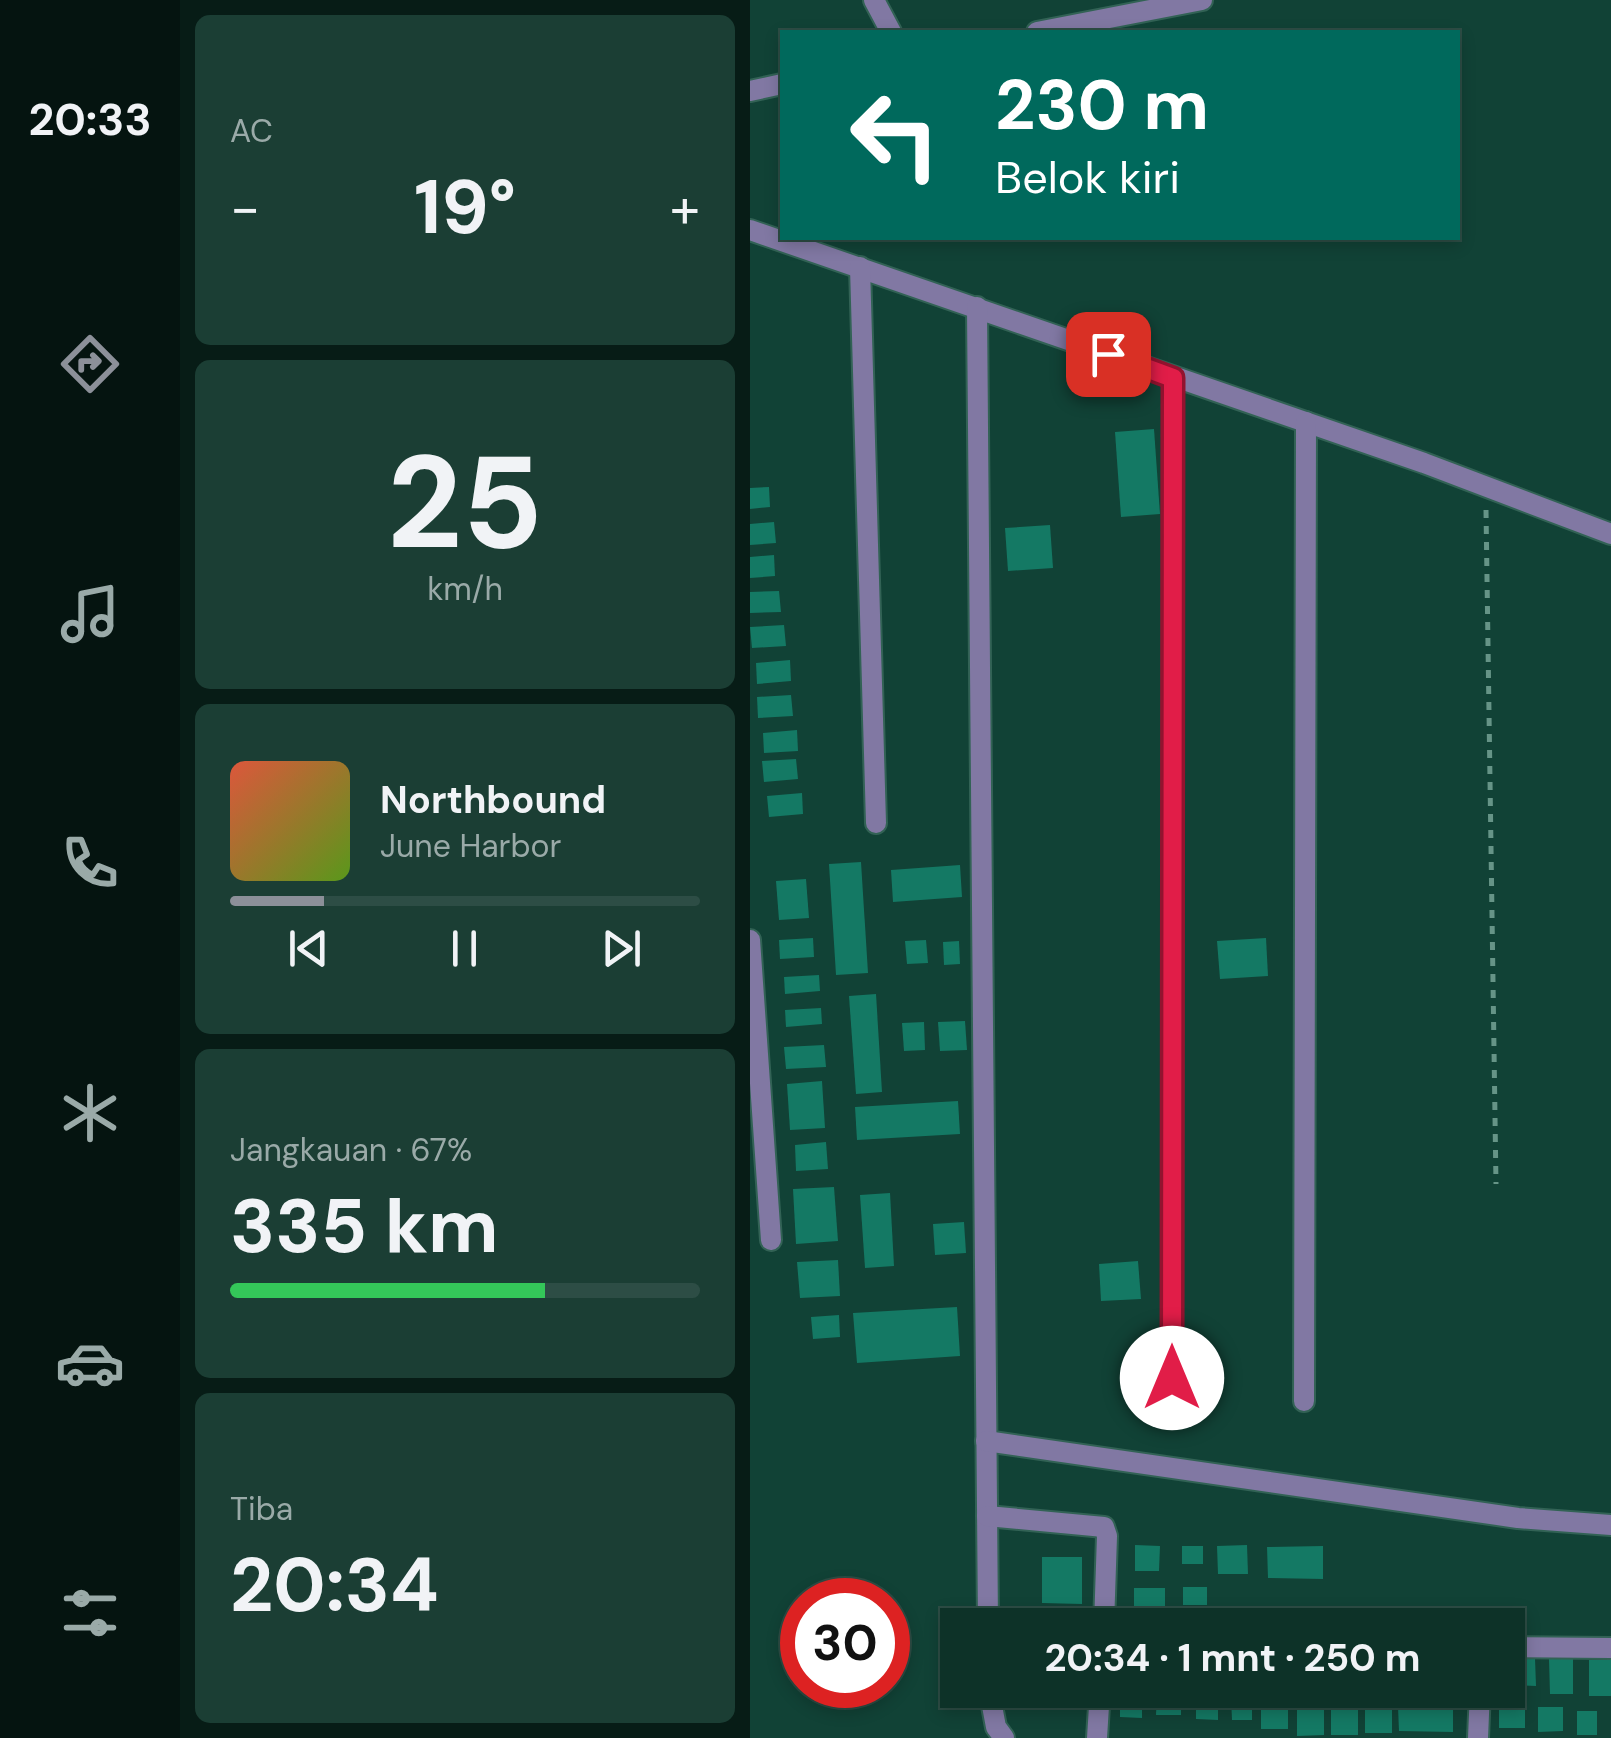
<!DOCTYPE html>
<html lang="id">
<head>
<meta charset="utf-8">
<style>
	body { margin:0; font-family:"DM Sans",sans-serif; background:#1b3e34; color:#f1f3f6; height:100vh; display:flex; flex-direction:column; font-size:38px; white-space:nowrap }
	* { box-sizing:border-box; margin:0 }
	p { font-size:32px; color:#9aaaa8 }
	.icon { flex:none; width:55px; height:55px; fill:none; stroke:currentColor; stroke-width:2; stroke-linecap:round; stroke-linejoin:round }
	.map { position:relative; flex:1; overflow:hidden }
	.panel { display:flex; flex-direction:column; gap:15px; padding:15px; background:#071c16; width:570px }
	.panel>* { flex:none }
	.hud { position:absolute; left:30px; top:30px; width:680px; height:210px; border-radius:0px; box-shadow:0 5px 15px #0003,0 0 0 2px #2d4d45; background:#00695c; color:#fff; overflow:hidden }
	.speed { position:absolute; left:30px; top:1578px; display:flex; gap:20px; font-size:50px; font-weight:700; text-align:center }
	.speed>* { display:grid; place-content:center; width:130px; height:130px; border-radius:50%; background:#0d3228; box-shadow:0 5px 15px #0003,0 0 0 2px #2d4d45; line-height:1 }
	.speed .limit { border:15px solid #d22; background:#fff; color:#111 }
	.pin { position:absolute; display:grid; place-items:center; width:85px; height:85px; color:#fff; margin:-42px; border-radius:20px; box-shadow:0 5px 15px #0006 }
	.me { position:absolute; width:110px; margin:-55px; rotate:0deg; stroke-linejoin:round; filter:drop-shadow(0 0 8px #0008) }
	.turn { display:flex; align-items:center; gap:35px; height:210px; padding:0 50px; font-size:45px }
	.turn .icon { width:130px; height:130px; stroke-width:2.5 }
	.turn b { display:block; font-size:70px; line-height:85px }
	.big { font-size:75px; font-weight:700; line-height:1.1 }
	.panel .card { flex:1; display:flex; flex-direction:column; justify-content:center; gap:15px; min-width:0; padding:0 35px; border-radius:15px; background:#1b3e34 }
	.panel .dial { align-items:center; gap:0 }
	.dial b { font-size:130px; line-height:1 }
	.song { display:flex; align-items:center; gap:30px }
	.cover { width:120px; height:120px; border-radius:15px; background:linear-gradient(135deg,hsl(10 70% 55%),hsl(90 70% 35%)) }
	.played { height:10px; border-radius:5px; background:linear-gradient(90deg,#8c9099 20%,#2d4d45 20%) }
	.keys { display:flex; justify-content:space-around; direction:ltr }
	.heat { display:flex; justify-content:space-between; align-items:center; font-size:55px; direction:ltr }
	.charge { height:15px; border-radius:8px; background:linear-gradient(90deg,#34c759 67%,#2d4d45 0) }
	.trip { position:absolute; left:190px; top:1608px; width:585px; height:100px; border-radius:0px; background:#0d3228; box-shadow:0 5px 15px #0003,0 0 0 2px #2d4d45; font-weight:700; line-height:100px; text-align:center }
	main { display:flex; flex:1; min-height:0 }
	.menu { display:flex; flex-direction:column; width:180px; justify-content:space-around; align-items:center; background:#051410; color:#9aaaa8 }
	.menu .icon { width:70px; height:70px }
	.menu .active { color:#8c9099 }
	.menu b { font-size:45px; color:#f1f3f6 }
	.map>svg:first-child { display:block }
	.building { fill:#147964 }
	.lines { fill:none; stroke-linecap:round; stroke-linejoin:round }
	.street-casing { stroke:#326255; stroke-width:24 }
	.path { stroke:#669487; stroke-width:5; stroke-dasharray:8 8; stroke-linecap:butt }
	.street { stroke:#8178a3; stroke-width:20 }
	.route-casing { stroke:#92132f; stroke-width:25 }
	.route { stroke:#e11d48; stroke-width:18 }
</style>
</head>
<body>
<main>
<nav class="menu">
<b>20:33</b>
<svg class="icon active" aria-label="directions" viewBox="0 0 24 24"><path d="M12 3l9 9-9 9-9-9zM9 14v-3h6M13 9l2 2-2 2"/></svg>
<svg class="icon" aria-label="music" viewBox="0 0 24 24"><path d="M9 18V5l10-2v13"/><circle cx="6" cy="18" r="3"/><circle cx="16" cy="16" r="3"/></svg>
<svg class="icon" aria-label="phone" viewBox="0 0 24 24"><path d="M5 4h4l2 5-3 2q2 4 5 5l2-3 5 2v4C11 20 4 13 5 4z"/></svg>
<svg class="icon" aria-label="climate" viewBox="0 0 24 24"><path d="M12 3v18M4 7l16 10M4 17L20 7"/></svg>
<svg class="icon" aria-label="car" viewBox="0 0 24 24"><path d="M5 17H2v-5l4-1 3-4h7l3 4 3 1v5h-3M9 17h6M6 11h13"/><circle cx="7" cy="17" r="2"/><circle cx="17" cy="17" r="2"/></svg>
<svg class="icon" aria-label="filters" viewBox="0 0 24 24"><path d="M4 7h16M4 17h16"/><circle cx="9" cy="7" r="2"/><circle cx="15" cy="17" r="2"/></svg>
</nav>
<section class="panel">
<div class="card"><p>AC</p>
<div class="heat"><a>−</a><b class="big">19°</b><a>+</a></div>
</div>
<div class="card dial"><b>25</b><p>km/h</p></div>
<div class="card">
<div class="song"><i class="cover"></i><div><b>Northbound</b><p>June Harbor</p></div></div>
<div class="played"></div>
<div class="keys"><svg class="icon" aria-label="previous" viewBox="0 0 24 24"><path d="M18 5L8 12l10 7zM5 5v14"/></svg><svg class="icon" aria-label="pause" viewBox="0 0 24 24"><path d="M8 5v14M16 5v14"/></svg><svg class="icon" aria-label="next" viewBox="0 0 24 24"><path d="M6 5l10 7-10 7zM19 5v14"/></svg></div>
</div>
<div class="card"><p>Jangkauan · 67%</p><b class="big">335 km</b><div class="charge"></div></div>
<div class="card"><p>Tiba</p><b class="big">20:34</b></div>
</section>
<div class="map">
<svg width="861" height="1738" viewBox="0 0 861 1738">
	<rect width="100%" height="100%" fill="#114236"/>
	<g class="building">
		<polygon points="404,429 410,514 371,517 365,432"/>
		<polygon points="19,487 20,507 0,509 0,488"/>
		<polygon points="24,522 26,543 0,545 0,524"/>
		<polygon points="300,525 303,568 258,571 255,528"/>
		<polygon points="24,555 25,576 0,578 0,557"/>
		<polygon points="29,591 31,612 0,613 0,592"/>
		<polygon points="34,625 36,646 2,648 0,627"/>
		<polygon points="40,660 41,681 7,684 6,663"/>
		<polygon points="41,695 43,716 8,718 7,697"/>
		<polygon points="47,730 48,751 14,753 13,733"/>
		<polygon points="46,759 48,779 14,782 12,761"/>
		<polygon points="52,793 53,814 19,817 17,796"/>
		<polygon points="111,862 118,973 86,975 79,864"/>
		<polygon points="210,865 212,897 143,902 141,870"/>
		<polygon points="56,879 59,918 29,920 26,881"/>
		<polygon points="63,938 64,957 30,959 29,940"/>
		<polygon points="516,938 518,976 470,979 467,941"/>
		<polygon points="176,940 178,963 157,964 155,941"/>
		<polygon points="209,941 210,964 194,965 193,942"/>
		<polygon points="69,975 70,991 35,994 34,977"/>
		<polygon points="126,994 132,1092 106,1094 99,996"/>
		<polygon points="71,1008 72,1024 36,1027 35,1010"/>
		<polygon points="215,1021 217,1050 190,1051 188,1022"/>
		<polygon points="174,1022 175,1050 154,1051 152,1023"/>
		<polygon points="74,1045 76,1067 36,1069 34,1047"/>
		<polygon points="72,1081 75,1128 40,1130 37,1084"/>
		<polygon points="208,1101 210,1134 107,1140 105,1107"/>
		<polygon points="76,1142 78,1169 46,1171 45,1145"/>
		<polygon points="84,1187 88,1241 46,1244 43,1189"/>
		<polygon points="140,1193 144,1266 115,1268 110,1195"/>
		<polygon points="214,1222 216,1253 185,1255 183,1224"/>
		<polygon points="88,1260 90,1296 50,1298 47,1262"/>
		<polygon points="388,1261 391,1299 351,1301 349,1264"/>
		<polygon points="207,1307 210,1356 107,1363 103,1313"/>
		<polygon points="89,1315 90,1337 63,1339 61,1317"/>
		<polygon points="385,1545 410,1546 409,1571 385,1571"/>
		<polygon points="497,1545 498,1574 468,1574 467,1546"/>
		<rect x="432" y="1546" width="21" height="18"/>
		<polygon points="573,1546 573,1579 518,1578 517,1547"/>
		<polygon points="292,1557 332,1557 332,1604 292,1603"/>
		<rect x="433" y="1587" width="24" height="18"/>
		<rect x="384" y="1588" width="31" height="21"/>
		<polygon points="758,1658 785,1658 786,1686 758,1685"/>
		<polygon points="799,1659 823,1659 823,1694 800,1694"/>
		<rect x="839" y="1660" width="22" height="36"/>
		<polygon points="431,1690 431,1715 406,1715 407,1691"/>
		<polygon points="370,1691 392,1691 392,1718 370,1717"/>
		<rect x="511" y="1694" width="27" height="35"/>
		<polygon points="481,1697 502,1697 502,1720 482,1720"/>
		<polygon points="446,1699 468,1699 468,1720 446,1719"/>
		<rect x="615" y="1699" width="27" height="34"/>
		<polygon points="547,1701 574,1701 574,1735 547,1736"/>
		<rect x="581" y="1701" width="27" height="34"/>
		<rect x="749" y="1701" width="26" height="27"/>
		<polygon points="648,1707 703,1707 703,1732 649,1731"/>
		<polygon points="788,1707 813,1707 813,1731 788,1732"/>
		<rect x="827" y="1711" width="20" height="24"/>
	</g>
	<g class="lines">
		<g class="street-casing">
			<g id="street">
				<polyline points="124,0 141,32"/>
				<polyline points="287,32 452,0"/>
				<polyline points="0,91 32,84"/>
				<polyline points="0,230 674,463 861,534"/>
				<polyline points="110,267 126,823"/>
				<polyline points="227,307 238,1625"/>
				<polyline points="0,940 21,1240"/>
				<polyline points="422,1378 423,378"/>
				<polyline points="554,1401 556,422"/>
				<polyline points="236,1441 768,1518 861,1525"/>
				<polyline points="237,1516 354,1527 357,1536 354,1625"/>
				<polyline points="758,1647 861,1648"/>
				<polyline points="239,1690 246,1727 254,1738"/>
				<polyline points="347,1738 350,1690"/>
				<polyline points="728,1738 730,1690"/>
			</g>
		</g>
		<polyline class="path" points="736,510 746,1184"/>
		<use href="#street" class="street"/>
	</g>
	<g class="lines">
		<g class="route-casing">
			<polyline id="route" points="358,354 423,378 422,1378"/>
		</g>
		<use href="#route" class="route"/>
	</g>
</svg>
<div class="speed"><div class="limit">30</div></div>
<div class="pin" style="left:358px;top:354px;background:#d93025"><svg class="icon" aria-label="arrive" viewBox="0 0 24 24"><path d="M6 21V4h12l-3 4 3 4H6"/></svg></div>
<svg class="me" style="left:422px;top:1378px" viewBox="-20 -20 40 40"><circle r="19" fill="#fff"/><path d="M0-13L10 11 0 6-10 11z" fill="#e11d48"/></svg>
<div class="trip">20:34 · 1 mnt · 250 m</div>
<div class="hud">
<div class="turn"><svg class="icon" aria-label="left" viewBox="0 0 24 24"><path d="M17 20v-9H6M10 6l-5 5 5 5"/></svg><div><b>230 m</b>Belok kiri</div></div>
</div>
</div>
</main>
</body>
</html>
